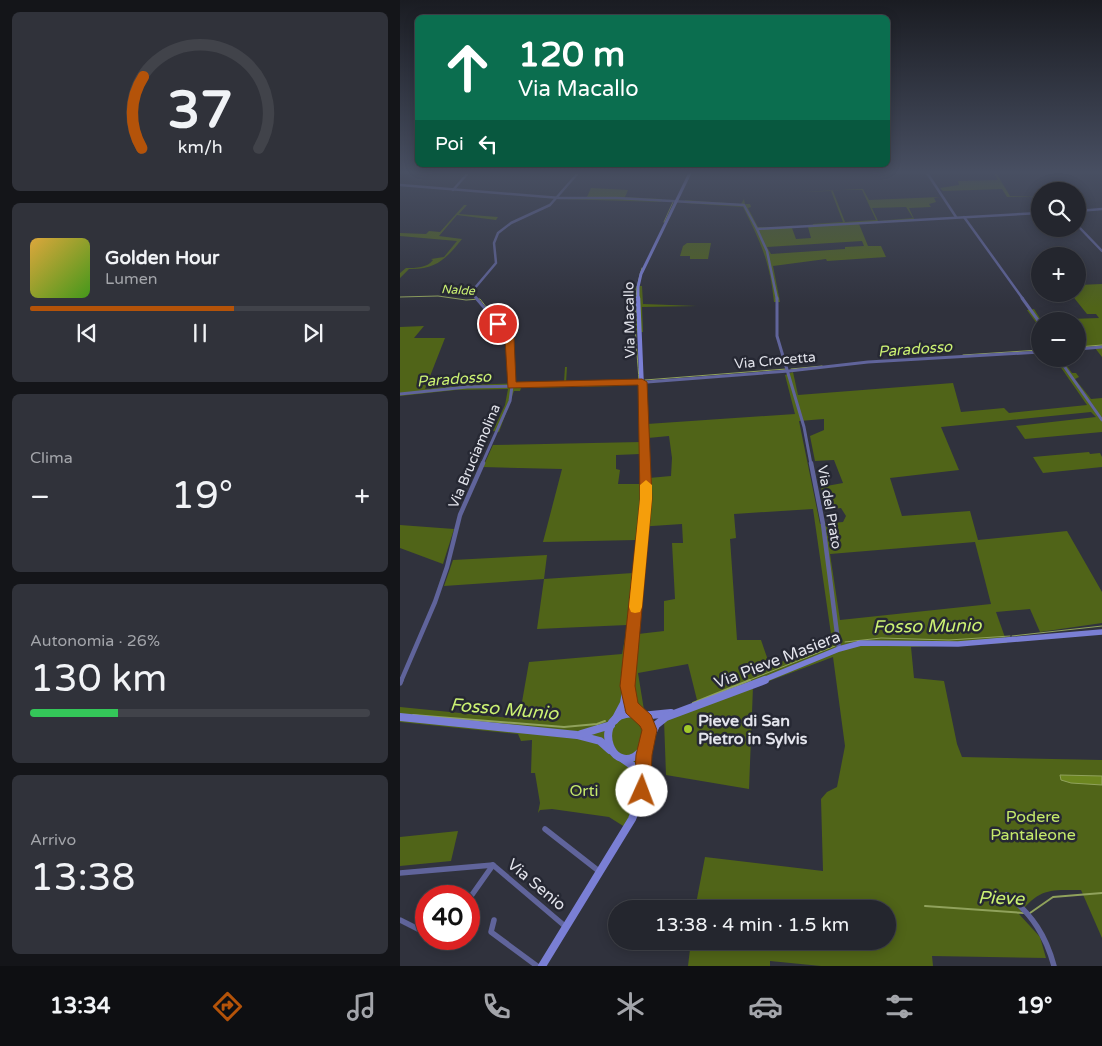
<!DOCTYPE html>
<html lang="it">
<head>
<meta charset="utf-8">
<style>
	body { margin:0; font-family:"Varela Round",sans-serif; background:#30323a; color:#f1f3f6; height:100vh; display:flex; flex-direction:column; font-size:19px; white-space:nowrap }
	* { box-sizing:border-box; margin:0 }
	p { font-size:16px; color:#a3a5aa }
	.icon { flex:none; width:28px; height:28px; fill:none; stroke:currentColor; stroke-width:2; stroke-linecap:round; stroke-linejoin:round }
	.map { position:relative; flex:1; overflow:hidden }
	.panel { display:flex; flex-direction:column; gap:12px; padding:12px; background:#141519; width:400px }
	.panel>* { flex:none }
	.guide { position:absolute; left:15px; top:15px; width:475px; height:152px; border-radius:8px; box-shadow:0 2px 12px #0003,0 0 0 1px #41434a; background:#0b6e4f; color:#fff; overflow:hidden }
	.fabs { position:absolute; left:631px; top:182px; display:grid; gap:10px }
	.fabs a { display:grid; place-items:center; width:55px; height:55px; border-radius:50%; background:#24262e; box-shadow:0 2px 12px #0003,0 0 0 1px #41434a; font-size:25px }
	.speed { position:absolute; left:15px; top:885px; display:flex; gap:10px; font-size:25px; font-weight:700; text-align:center }
	.speed>* { display:grid; place-content:center; width:65px; height:65px; border-radius:50%; background:#24262e; box-shadow:0 2px 12px #0003,0 0 0 1px #41434a; line-height:1 }
	.speed .limit { border:8px solid #d22; background:#fff; color:#111 }
	.pin { position:absolute; display:grid; place-items:center; width:42px; height:42px; color:#fff; margin:-21px; border:2px solid #fff; border-radius:50%; box-shadow:0 1px 5px #0007 }
	.me { position:absolute; width:55px; margin:-28px; rotate:2deg; stroke-linejoin:round; filter:drop-shadow(0 0 4px #0008) }
	.turn { display:flex; align-items:center; gap:18px; height:105px; padding:0 20px; font-size:22px }
	.turn .icon { width:65px; height:65px; stroke-width:2.5 }
	.turn b { display:block; font-size:35px; line-height:42px }
	.then { display:flex; align-items:center; height:48px; padding:0 20px; background:#0003; gap:10px; font-size:19px }
	.big { font-size:38px; font-weight:600; line-height:1.1 }
	.panel .tile { flex:1; display:flex; flex-direction:column; justify-content:center; gap:8px; min-width:0; padding:0 18px; border-radius:8px; background:#30323a }
	.panel .dial { align-items:center; gap:0 }
	.dial svg { height:130px; overflow:visible; fill:none; stroke:#41434a; stroke-width:7; stroke-linecap:round; text-anchor:middle }
	.dial text { fill:#f1f3f6; stroke:none }
	.song { display:flex; align-items:center; gap:15px }
	.cover { width:60px; height:60px; border-radius:8px; background:linear-gradient(135deg,hsl(40 70% 55%),hsl(100 70% 35%)) }
	.played { height:5px; border-radius:2px; background:linear-gradient(90deg,#b45309 60%,#41434a 60%) }
	.keys { display:flex; justify-content:space-around; direction:ltr }
	.heat { display:flex; justify-content:space-between; align-items:center; font-size:28px; direction:ltr }
	.charge { height:8px; border-radius:4px; background:linear-gradient(90deg,#34c759 26%,#41434a 0) }
	.trip { position:absolute; left:208px; top:900px; width:288px; height:50px; border-radius:25px; background:#24262e; box-shadow:0 2px 12px #0003,0 0 0 1px #41434a; font-weight:600; line-height:50px; text-align:center }
	.dock { display:flex; height:80px; justify-content:space-around; align-items:center; background:#0e0f12; color:#a3a5aa }
	.dock .icon { width:35px; height:35px }
	.dock .active { color:#b45309 }
	.dock b { font-size:22px; color:#f1f3f6 }
	main { display:flex; flex:1; min-height:0 }
	.map>svg:first-child { display:block }
	.green { fill:#506418; fill-rule:evenodd }
	.water { fill:#6c861f; stroke:#90a25c }
	.lines { fill:none; stroke-linecap:round; stroke-linejoin:round }
	.stream-far1 { stroke:#90a25c; stroke-width:1 }
	.stream { stroke:#90a25c; stroke-width:2 }
	.street-far3 { stroke:#60649b; stroke-width:2.5 }
	.street-far2 { stroke:#60649b; stroke-width:3 }
	.street-far1 { stroke:#60649b; stroke-width:4.5 }
	.street { stroke:#60649b; stroke-width:5.5 }
	.secondary-far3 { stroke:#7a7fd5; stroke-width:3 }
	.secondary-far2 { stroke:#7a7fd5; stroke-width:4.5 }
	.secondary-far1 { stroke:#7a7fd5; stroke-width:5.5 }
	.secondary { stroke:#7a7fd5; stroke-width:8 }
	.route { fill:#b45309; stroke:#753606 }
	.slow { fill:#f59e0b }
	.poi-dot { fill:#a1c929; stroke:#262833; stroke-width:2 }
	.labels { text-anchor:middle; stroke-width:5; stroke-linejoin:round; paint-order:stroke }
	.far-water-label { font-size:12px; font-style:italic; fill:#ccf273; stroke:#262833 }
	.street-label { font-size:14px; fill:#e3e4ec; stroke:#262833 }
	.water-label { font-size:15px; font-style:italic; fill:#ccf273; stroke:#262833 }
	.near-street-label { font-size:16px; fill:#e3e4ec; stroke:#262833 }
	.near-poi-label { font-size:16px; font-weight:bold; fill:#e3e4ec; stroke:#262833; text-anchor:start }
	.near-park-label { font-size:16px; fill:#c5ea6b; stroke:#262833 }
	.near-water-label { font-size:18px; font-style:italic; fill:#ccf273; stroke:#262833 }
</style>
</head>
<body>
<main>
<section class="panel">
<div class="tile dial"><svg viewBox="0 0 100 80">
<path d="M14 69A42 42 0 1 1 86 69"/>
<path d="M14 69A42 42 0 0 1 15 25" stroke="#b45309"/>
<text x="50" y="56" font-size="32" font-weight="700">37</text>
<text x="50" y="72" font-size="11">km/h</text>
</svg></div>
<div class="tile">
<div class="song"><i class="cover"></i><div><b>Golden Hour</b><p>Lumen</p></div></div>
<div class="played"></div>
<div class="keys"><svg class="icon" aria-label="previous" viewBox="0 0 24 24"><path d="M18 5L8 12l10 7zM5 5v14"/></svg><svg class="icon" aria-label="pause" viewBox="0 0 24 24"><path d="M8 5v14M16 5v14"/></svg><svg class="icon" aria-label="next" viewBox="0 0 24 24"><path d="M6 5l10 7-10 7zM19 5v14"/></svg></div>
</div>
<div class="tile"><p>Clima</p>
<div class="heat"><a>−</a><b class="big">19°</b><a>+</a></div>
</div>
<div class="tile"><p>Autonomia · 26%</p><b class="big">130 km</b><div class="charge"></div></div>
<div class="tile"><p>Arrivo</p><b class="big">13:38</b></div>
</section>
<div class="map">
<svg width="702" height="966" viewBox="0 0 702 966">
	<rect width="100%" height="100%" fill="#30323d"/>
	<g class="green">
		<polygon points="594,173 603,173 596,173 610,196 640,196 607,197 602,189 543,191 540,188 559,185 558,181 598,180"/>
		<polygon points="191,188 228,190 225,197 262,199 261,202 160,199 163,197 187,197"/>
		<path d="M463 189 469 200 540 197 534 198 536 202 529 204 531 207 509 208 514 219H535L459 224 468 246H481L486 257 427 261 426 259 373 266 380 302H374C370 262 361 243 343 207L284 203 285 200 341 204 344 199 345 204H350L351 207 348 208 358 227 392 228 396 239 411 238 408 227 413 226V224L443 222 431 191 398 192ZM435 190H462L476 220 445 222 433 191ZM506 207 513 218 478 221 472 208ZM462 241 464 246 445 247V249L371 254 367 247Z"/>
		<path d="M64 205H67L59 214 98 217 96 220 57 215 39 236 62 239C47 258 36 270 9 269L0 278V273L6 268C16 268 27 268 33 260L31 259 44 257 57 241 0 236V233L26 234 29 231 40 232Z"/>
		<polygon points="287,243 311,243 308,259 290,259 290,256 280,256 283,246"/>
		<polygon points="702,284 702,357 695,348 678,350 678,321 640,321 640,328 627,310 634,309 641,320 699,318 696,314 687,314 671,294 678,294 678,285"/>
		<polygon points="232,286 242,286 243,304 297,306 242,307 243,332 234,333"/>
		<polygon points="24,326 14,338 45,338 25,389 63,385 164,382 165,367 167,367 166,383 220,381 220,386 121,388 120,391 114,391 99,432 93,431 105,405 108,389 56,390 0,396 0,327"/>
		<path d="M655 359H662L672 373H676L679 377 675 379 691 399 702 398V432L625 439 616 426 696 417 691 412 541 427 559 470 490 478 502 516 570 511 578 540 667 531 702 592V623L640 632 630 609 596 612 607 643 511 647 514 678 544 681 557 744 562 757 702 760V938L681 890C649 890 640 888 619 914L640 937 646 958 532 956 533 966H421L370 961V966H288L291 941H486V909H295L305 857 423 871 421 799 427 792 437 787 445 746 433 657 353 687 349 789 266 775 264 720 297 700 288 664 238 673 244 710 253 737 244 797 228 829 209 817 152 809 140 810 138 813 140 803 135 773H131L132 740 121 741 118 734 0 722V707L119 719 129 662 222 654 226 633 238 634 264 631V601L275 599 272 543H283L282 524 237 527 236 540 143 542 162 469 83 467 93 445 241 442 240 454 216 455V469L220 470 218 484H248L249 478 271 476 272 458 269 436 248 438 247 424 395 414 385 375 393 372 398 395 553 383 561 412 604 408 609 413 687 405ZM424 419V430L410 436 415 461 434 460 443 483 421 487 425 510 441 508 446 516 443 522 420 524 399 421ZM413 509 432 641 429 645 370 666 361 640H337L330 539 336 538 334 514ZM575 542 591 604 440 620 430 554Z"/>
		<polygon points="689,452 690,454 700,453 702,457 702,467 643,473 633,457"/>
		<polygon points="0,525 54,529 43,564 0,548"/>
		<polygon points="147,555 144,579 233,573 227,625 137,629 144,579 44,586 53,560"/>
		<polygon points="58,831 51,861 0,866 0,837"/>
	</g>
	<polygon class="water" points="660,775 702,776 702,785 671,783 661,780"/>
	<g class="lines">
		<g class="stream-far1">
			<polyline points="264,222 273,202"/>
			<polyline points="0,297 38,296 66,300 80,299 90,312"/>
			<polyline points="678,347 702,345"/>
			<polyline points="563,355 640,350"/>
			<polyline points="391,369 422,366"/>
			<polyline points="245,380 386,369"/>
			<path d="M239 381C237 344 230 304 242 268"/>
			<polyline points="206,383 240,381"/>
			<polyline points="119,384 175,383"/>
			<polyline points="612,636 702,626"/>
			<polyline points="445,642 481,638 549,640 610,636"/>
			<polyline points="347,681 435,646"/>
		</g>
		<g class="stream">
			<polyline points="293,703 350,680"/>
			<polyline points="13,715 164,727 197,724 205,721"/>
			<polyline points="525,906 624,913"/>
			<polyline points="630,913 653,897 702,893"/>
		</g>
		<g class="street-far3">
			<polyline points="527,173 556,217"/>
			<polyline points="0,185 160,198 217,198 344,205 357,229 640,213"/>
			<polyline points="53,190 68,173"/>
			<polyline points="678,211 702,209"/>
			<polyline points="564,217 623,299"/>
			<polyline points="678,226 702,251"/>
			<polyline points="357,229 367,251 377,299"/>
			<polyline points="77,299 74,295 74,289 96,263 94,243 98,233 111,223 150,205 178,173"/>
		</g>
		<g class="street-far2">
			<polyline points="76,298 110,338 112,386 110,401 82,464"/>
			<polyline points="377,298 377,336 404,427 411,464"/>
			<polyline points="622,298 640,323"/>
			<polyline points="678,349 702,347"/>
			<polyline points="659,359 702,420"/>
			<polyline points="0,394 67,387 221,384 389,371 468,362 640,352"/>
		</g>
		<g class="street-far1">
			<polyline points="411,463 423,524 439,649"/>
			<polyline points="1,681 35,602 47,567 60,515 83,463"/>
		</g>
		<g class="street">
			<polyline points="0,683 1,680"/>
			<polyline points="145,829 200,872"/>
			<polyline points="0,873 93,865 166,927"/>
			<path d="M607 895C632 914 646 936 654 966"/>
			<polyline points="69,899 93,865"/>
			<polyline points="0,920 26,933"/>
			<polyline points="94,920 91,932 137,966"/>
			<polyline points="36,939 38,939"/>
		</g>
		<polyline class="secondary-far3" points="238,299 238,287 241,274 290,173"/>
		<polyline class="secondary-far2" points="238,298 245,464"/>
		<g class="secondary-far1">
			<polyline points="227,681 246,499 245,463"/>
			<polyline points="361,681 439,649 461,643 558,644 702,632"/>
		</g>
		<g class="secondary">
			<polyline points="228,690 232,707 238,714"/>
			<polyline points="241,716 271,713"/>
			<polyline points="0,717 177,735 200,741 210,750"/>
			<polyline points="215,720 224,703 228,680"/>
			<polyline points="181,734 211,725"/>
			<path d="M246 746C243 749 238 755 234 757 211 768 198 729 218 717 222 714 228 714 233 713L246 720 249 733"/>
			<polyline points="223,759 233,766 241,785"/>
			<polyline points="142,966 232,819 243,790 247,744 256,725 266,717 365,680"/>
		</g>
	</g>
	<linearGradient id="sky" x2="0" y2="1"><stop stop-color="#1a1c22"/><stop offset="0.56" stop-color="#484f62"/><stop offset="1" stop-color="#484f62" stop-opacity="0"/></linearGradient>
	<rect width="702" height="308" fill="url(#sky)"/>
	<polygon class="route" points="98,321 101,322 114,338 116,382 242,379 247,382 252,499 235,686 238,703 251,715 257,730 252,755 250,791 248,797 242,799 236,797 234,791 236,755 242,730 240,726 226,713 220,686 240,499 238,385 108,388 105,339 93,324"/>
	<polygon class="slow" points="246,480 252,485 252,499 242,607 240,612 235,613 231,612 229,607 240,499 240,485"/>
	<circle class="poi-dot" cx="288" cy="729" r="5"/>
	<g class="labels">
		<g class="far-water-label">
			<text transform="translate(58 290) rotate(3)" y="4">Nalde</text>
		</g>
		<g class="street-label">
			<text transform="translate(229 320) rotate(-91)" y="5">Via Macallo</text>
			<text transform="translate(375 360) rotate(-5)" y="5">Via Crocetta</text>
			<text transform="translate(74 456) rotate(-67)" y="5">Via Bruciamolina</text>
			<text transform="translate(430 507) rotate(80)" y="5">Via del Prato</text>
		</g>
		<g class="water-label">
			<text transform="translate(515 349) rotate(-4)" y="5">Paradosso</text>
			<text transform="translate(54 379) rotate(-4)" y="5">Paradosso</text>
		</g>
		<g class="near-street-label">
			<text transform="translate(377 659) rotate(-21)" y="6">Via Pieve Masiera</text>
			<text transform="translate(137 884) rotate(40)" y="6">Via Senio</text>
		</g>
		<g class="near-poi-label">
			<text x="298" y="726">Pieve di San<tspan x="298" dy="18">Pietro in Sylvis</tspan></text>
		</g>
		<g class="near-park-label">
			<text x="184" y="796">Orti</text>
			<text x="633" y="822">Podere<tspan x="633" dy="18">Pantaleone</tspan></text>
		</g>
		<g class="near-water-label">
			<text transform="translate(527 626) rotate(-1)" y="6">Fosso Munio</text>
			<text transform="translate(104 709) rotate(5)" y="6">Fosso Munio</text>
			<text transform="translate(601 898) rotate(2)" y="6">Pieve</text>
		</g>
	</g>
</svg>
<div class="fabs">
<a><svg class="icon" aria-label="search" viewBox="0 0 24 24"><circle cx="10" cy="10" r="6"/><path d="M15 15l6 6"/></svg></a>
<a>+</a>
<a>−</a>
</div>
<div class="speed"><div class="limit">40</div></div>
<div class="pin" style="left:98px;top:324px;background:#d93025"><svg class="icon" aria-label="arrive" viewBox="0 0 24 24"><path d="M6 21V4h12l-3 4 3 4H6"/></svg></div>
<svg class="me" style="left:242px;top:791px" viewBox="-20 -20 40 40"><circle r="19" fill="#fff"/><path d="M0-13L10 11 0 6-10 11z" fill="#b45309"/></svg>
<div class="trip">13:38 · 4 min · 1.5 km</div>
<div class="guide">
<div class="turn"><svg class="icon" aria-label="ahead" viewBox="0 0 24 24"><path d="M12 20V5M6 11l6-6 6 6"/></svg><div><b>120 m</b>Via Macallo</div></div>
<div class="then">Poi<svg class="icon" aria-label="left" viewBox="0 0 24 24"><path d="M17 20v-9H6M10 6l-5 5 5 5"/></svg></div>
</div>
</div>
</main>
<nav class="dock">
<b>13:34</b>
<svg class="icon active" aria-label="directions" viewBox="0 0 24 24"><path d="M12 3l9 9-9 9-9-9zM9 14v-3h6M13 9l2 2-2 2"/></svg>
<svg class="icon" aria-label="music" viewBox="0 0 24 24"><path d="M9 18V5l10-2v13"/><circle cx="6" cy="18" r="3"/><circle cx="16" cy="16" r="3"/></svg>
<svg class="icon" aria-label="phone" viewBox="0 0 24 24"><path d="M5 4h4l2 5-3 2q2 4 5 5l2-3 5 2v4C11 20 4 13 5 4z"/></svg>
<svg class="icon" aria-label="climate" viewBox="0 0 24 24"><path d="M12 3v18M4 7l16 10M4 17L20 7"/></svg>
<svg class="icon" aria-label="car" viewBox="0 0 24 24"><path d="M5 17H2v-5l4-1 3-4h7l3 4 3 1v5h-3M9 17h6M6 11h13"/><circle cx="7" cy="17" r="2"/><circle cx="17" cy="17" r="2"/></svg>
<svg class="icon" aria-label="filters" viewBox="0 0 24 24"><path d="M4 7h16M4 17h16"/><circle cx="9" cy="7" r="2"/><circle cx="15" cy="17" r="2"/></svg>
<b>19°</b>
</nav>
</body>
</html>
